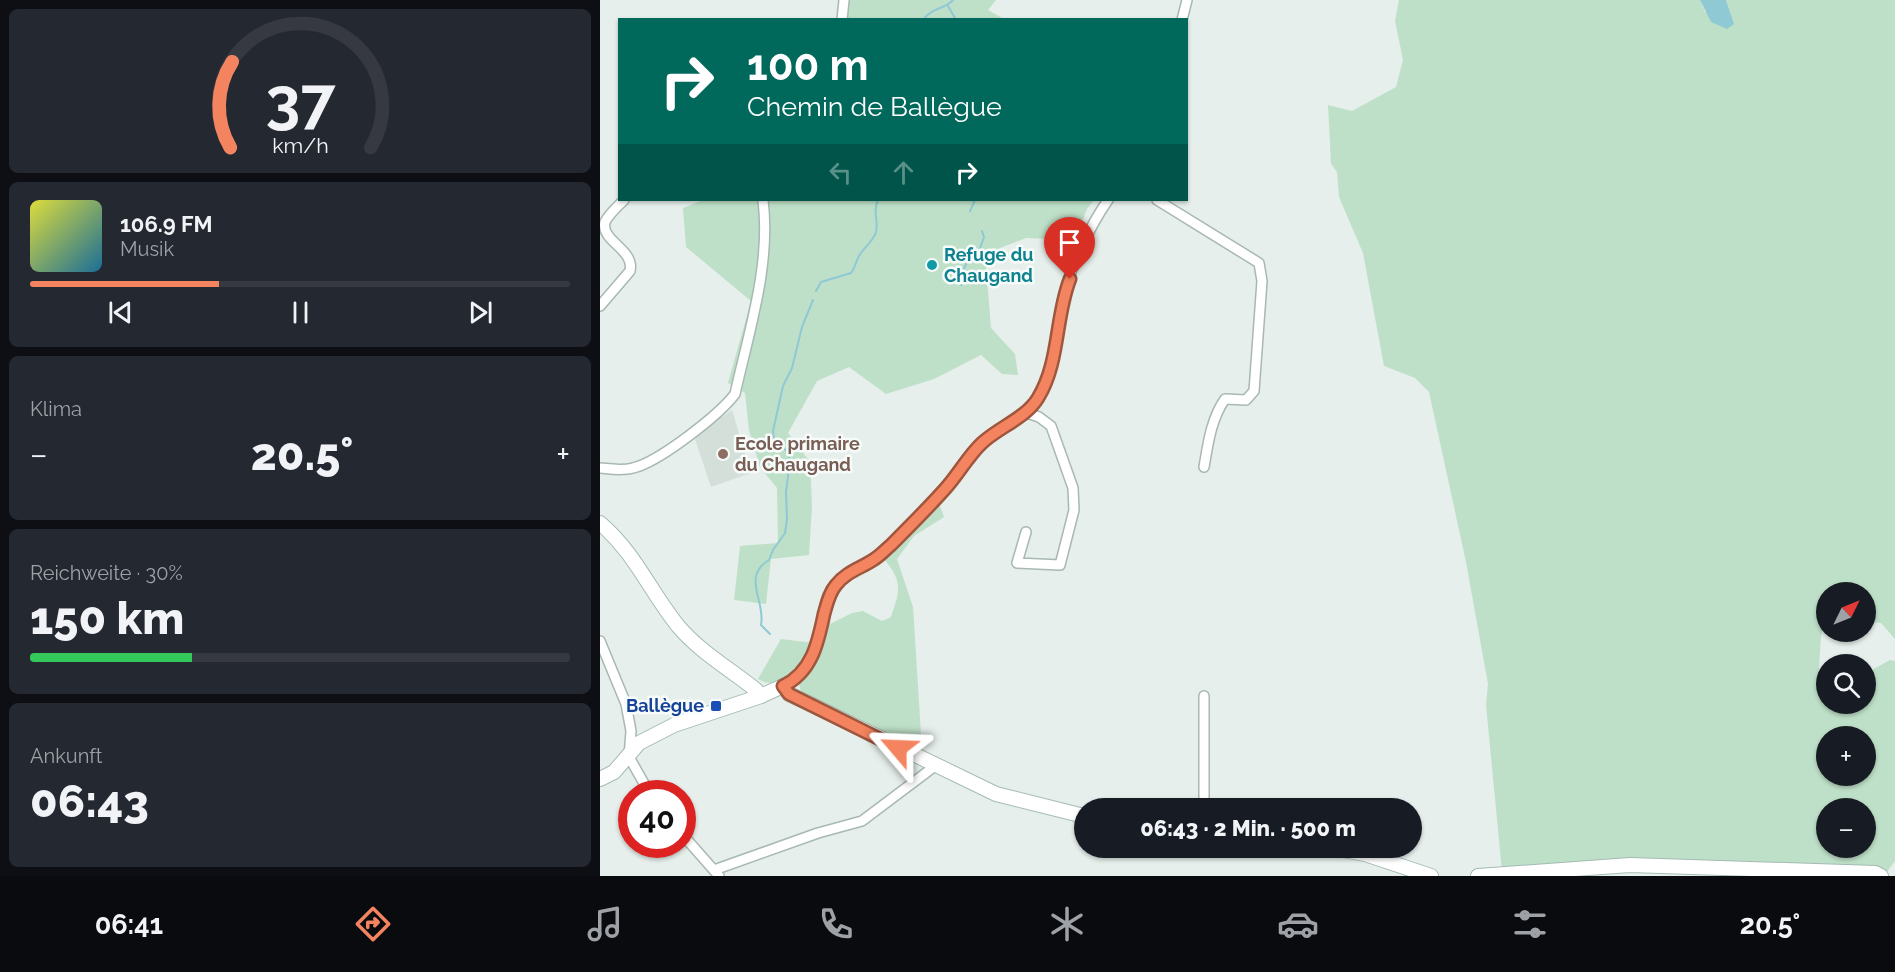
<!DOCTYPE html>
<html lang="de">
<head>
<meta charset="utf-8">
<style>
	body { margin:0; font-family:Raleway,sans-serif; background:#242831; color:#f1f3f6; height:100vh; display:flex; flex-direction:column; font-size:22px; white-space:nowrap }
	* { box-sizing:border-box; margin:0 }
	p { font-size:20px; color:#9ea1a6 }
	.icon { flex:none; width:33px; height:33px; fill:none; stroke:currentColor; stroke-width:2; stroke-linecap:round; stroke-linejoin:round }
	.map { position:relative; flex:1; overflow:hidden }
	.side { display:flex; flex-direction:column; gap:9px; padding:9px; background:#0d0f14; width:600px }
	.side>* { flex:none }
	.top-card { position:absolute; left:18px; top:18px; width:570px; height:183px; border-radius:0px; box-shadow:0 2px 4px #0004; background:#00695c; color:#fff; overflow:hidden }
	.needle { width:39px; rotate:47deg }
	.buttons { position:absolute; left:1216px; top:582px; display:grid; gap:12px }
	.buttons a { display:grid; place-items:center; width:60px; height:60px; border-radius:50%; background:#171b24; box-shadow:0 2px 4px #0004; font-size:30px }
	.speed { position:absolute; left:18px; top:780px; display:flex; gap:12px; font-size:30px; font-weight:700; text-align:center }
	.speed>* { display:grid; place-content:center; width:78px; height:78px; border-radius:50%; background:#171b24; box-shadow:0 2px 4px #0004; line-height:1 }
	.speed .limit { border:9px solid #d22; background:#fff; color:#111 }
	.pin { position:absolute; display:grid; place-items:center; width:51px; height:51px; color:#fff; margin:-62px -26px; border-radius:50% 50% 50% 0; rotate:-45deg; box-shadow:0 0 6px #0007 }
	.pin .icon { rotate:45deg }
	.me { position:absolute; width:66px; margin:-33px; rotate:296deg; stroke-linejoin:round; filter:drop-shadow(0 0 4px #0008) }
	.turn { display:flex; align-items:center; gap:21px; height:126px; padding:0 30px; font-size:27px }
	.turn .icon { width:78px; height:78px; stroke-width:2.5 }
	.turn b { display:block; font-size:42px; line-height:51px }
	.lanes { display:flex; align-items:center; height:57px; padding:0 30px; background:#0003; justify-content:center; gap:30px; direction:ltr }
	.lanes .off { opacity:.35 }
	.big { font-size:45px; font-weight:800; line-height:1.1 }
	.side .card { flex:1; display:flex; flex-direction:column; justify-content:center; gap:9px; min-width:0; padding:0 21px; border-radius:9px; background:#242831 }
	.side .dial { align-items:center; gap:0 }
	.dial svg { height:156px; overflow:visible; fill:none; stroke:#363941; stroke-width:7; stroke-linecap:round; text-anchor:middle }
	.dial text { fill:#f1f3f6; stroke:none }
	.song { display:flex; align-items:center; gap:18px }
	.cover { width:72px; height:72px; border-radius:9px; background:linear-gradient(135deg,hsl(60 70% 55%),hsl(200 70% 35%)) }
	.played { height:6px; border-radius:3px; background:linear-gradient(90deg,#f4845f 35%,#363941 35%) }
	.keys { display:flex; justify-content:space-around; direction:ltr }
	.heat { display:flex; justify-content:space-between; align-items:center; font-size:33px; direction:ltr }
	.charge { height:9px; border-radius:4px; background:linear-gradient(90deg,#34c759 30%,#363941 0) }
	.trip { position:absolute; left:474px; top:798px; width:348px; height:60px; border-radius:30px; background:#171b24; box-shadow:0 2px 4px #0004; font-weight:800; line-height:60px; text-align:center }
	.tabs { display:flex; height:96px; justify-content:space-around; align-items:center; background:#090b0e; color:#9ea1a6 }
	.tabs .icon { width:42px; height:42px }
	.tabs .active { color:#f4845f }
	.tabs b { font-size:27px; color:#f1f3f6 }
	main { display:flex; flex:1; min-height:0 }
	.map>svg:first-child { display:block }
	.built { fill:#d4dfda }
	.green { fill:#bfe0c8; fill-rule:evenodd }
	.water { fill:#8ec9d4 }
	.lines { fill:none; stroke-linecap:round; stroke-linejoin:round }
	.stream { stroke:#8ec9d4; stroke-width:2 }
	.street-casing { stroke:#a8b8b2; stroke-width:12 }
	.secondary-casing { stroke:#a4bbb3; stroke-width:16 }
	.street { stroke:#fff; stroke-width:9 }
	.secondary { stroke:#fff; stroke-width:14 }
	.route-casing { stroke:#9f563e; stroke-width:15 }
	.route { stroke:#f4845f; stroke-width:10 }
	.culture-dot { fill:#0f9aa8; stroke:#f7fbf9; stroke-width:2 }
	.education-dot { fill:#8d6e63; stroke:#f7fbf9; stroke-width:2 }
	.transit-dot { fill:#1a4fb4; stroke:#f7fbf9; stroke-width:2 }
	.labels { text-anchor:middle; stroke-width:5; stroke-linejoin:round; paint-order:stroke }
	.culture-label { font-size:18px; font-weight:bold; fill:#0d838f; stroke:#f7fbf9; text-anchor:start }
	.education-label { font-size:18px; font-weight:bold; fill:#785e54; stroke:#f7fbf9; text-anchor:start }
	.transit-label { font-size:18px; font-weight:bold; fill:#164399; stroke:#f7fbf9; text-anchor:end }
</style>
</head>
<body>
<main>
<section class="side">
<div class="card dial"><svg viewBox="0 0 100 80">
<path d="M14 69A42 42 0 1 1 86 69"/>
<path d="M14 69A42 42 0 0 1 15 25" stroke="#f4845f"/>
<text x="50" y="56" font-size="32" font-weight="700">37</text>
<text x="50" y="72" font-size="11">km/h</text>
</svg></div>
<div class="card">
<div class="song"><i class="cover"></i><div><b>106.9 FM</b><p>Musik</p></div></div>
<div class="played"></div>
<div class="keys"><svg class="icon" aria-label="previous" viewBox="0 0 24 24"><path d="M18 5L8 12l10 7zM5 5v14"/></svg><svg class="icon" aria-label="pause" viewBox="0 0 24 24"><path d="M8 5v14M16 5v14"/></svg><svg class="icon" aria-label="next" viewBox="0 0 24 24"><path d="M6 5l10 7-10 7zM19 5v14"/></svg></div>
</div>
<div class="card"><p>Klima</p>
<div class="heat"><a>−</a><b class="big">20.5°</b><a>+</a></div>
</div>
<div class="card"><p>Reichweite · 30%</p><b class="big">150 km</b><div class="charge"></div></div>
<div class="card"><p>Ankunft</p><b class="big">06:43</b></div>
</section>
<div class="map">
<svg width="1295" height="876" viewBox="0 0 1295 876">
	<rect width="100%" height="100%" fill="#e6efeb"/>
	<polygon class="built" points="132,410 151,473 111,487 94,436"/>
	<g class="green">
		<polygon points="246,0 396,0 388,10 404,19 246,20"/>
		<path d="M799 0H1100L1105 12 1130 13 1126 0H1295V639L1281 623 1266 622V592H1227V619L1221 636 1219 668 1227 675V704H1266V673L1290 660 1295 661V861L1286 873 902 871 886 705 888 684 866 562 829 392 815 378 784 366 763 253 739 197 737 172 731 164 728 105 752 111 796 87 803 60 795 21ZM1227 736H1266V776H1227ZM1227 808H1266V848H1227Z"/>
		<polygon points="103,200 494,200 487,209 475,240 426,238 385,254 391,328 415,354 418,375 402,374 381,355 334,379 286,394 249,367 217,381 188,433 210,462 212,506 209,555 171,559 166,604 134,600 140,546 178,543 177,488 160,467 149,430 145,393 128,383 151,301 86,247 83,208"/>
		<path d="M339 503 344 517 314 536 297 559 313 607 322 750 201 692 199 684 211 670 226 626 252 613 263 611 282 621 291 617C300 591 303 581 284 559Z"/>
		<path d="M181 639 214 643C202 662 184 694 158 679Z"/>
	</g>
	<polygon class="water" points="1100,0 1126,0 1134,24 1127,29 1111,22"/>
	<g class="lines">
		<g class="stream">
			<polyline points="348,6 356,20"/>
			<path d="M323 20C332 7 344 10 353 0"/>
			<polyline points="370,211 375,200"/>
			<polyline points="361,285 363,270 370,257 379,251 384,237 382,231"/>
			<path d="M216 291 221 282 251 273C255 268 256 261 259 256 264 247 273 242 276 232 279 220 272 212 278 200"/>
			<path d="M170 634 161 625C166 601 141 577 169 560L173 550 185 533 187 519 186 492 190 460 187 451 174 441 173 431 183 386 192 368 202 327 213 300"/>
		</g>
		<g class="street-casing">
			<g id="street">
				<polyline points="242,20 244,0"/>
				<polyline points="582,20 587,0"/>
				<path d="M557 200 659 263 662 281 654 391 646 400 625 399C611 419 608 444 604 467"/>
				<path d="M0 306 30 271C35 249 0 241 5 222 9 214 18 206 24 200"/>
				<polyline points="424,412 439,417 451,426 473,488 474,510 460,565 417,563 426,532"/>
				<path d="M0 468C11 469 22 471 33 468 59 462 119 415 135 394 149 331 171 265 163 200"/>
				<polyline points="0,641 26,704 31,731 29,757 50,794"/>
				<path d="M183 686C212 673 218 643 224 615 227 604 229 593 235 585 245 573 260 568 273 560 279 556 285 550 290 546 310 527 330 507 347 487 358 473 368 457 380 444 397 427 424 419 437 399 457 369 455 329 464 294 472 264 490 226 508 200"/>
				<polyline points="604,696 604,808"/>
				<polyline points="82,834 119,876"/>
				<polyline points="114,870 218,833 262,821 335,766"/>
			</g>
		</g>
		<g class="secondary-casing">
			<g id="secondary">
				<path d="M0 523C36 554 49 590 78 626 100 652 130 669 156 690L161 696"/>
				<polyline points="0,779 14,772 39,743 74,725 161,696 183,686 189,694 206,702 396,794 484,816"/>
				<polyline points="732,848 765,854 831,876"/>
				<polyline points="878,876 1030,865 1275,873 1281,876"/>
			</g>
		</g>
		<use href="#street" class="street"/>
		<use href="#secondary" class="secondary"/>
	</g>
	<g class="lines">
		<g class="route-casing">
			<path id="route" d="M298 748 189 694 183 686C212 672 218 643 224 614 227 604 229 593 236 585 246 572 261 568 273 560 280 556 285 550 291 545 309 527 328 508 345 489 358 475 368 456 382 443 399 427 426 418 438 398 460 362 455 317 470 279"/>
		</g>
		<use href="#route" class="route"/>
	</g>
	<circle class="culture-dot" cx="332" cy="265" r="6"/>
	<circle class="education-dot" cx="123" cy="454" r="6"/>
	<rect class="transit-dot" x="110" y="700" width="12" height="12" rx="3"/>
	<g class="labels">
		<g class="culture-label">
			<text x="344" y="261">Refuge du<tspan x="344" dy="21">Chaugand</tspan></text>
		</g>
		<g class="education-label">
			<text x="135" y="450">Ecole primaire<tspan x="135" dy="21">du Chaugand</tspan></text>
		</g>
		<g class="transit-label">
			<text x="104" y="712">Ballègue</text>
		</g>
	</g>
</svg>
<div class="buttons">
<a><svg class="needle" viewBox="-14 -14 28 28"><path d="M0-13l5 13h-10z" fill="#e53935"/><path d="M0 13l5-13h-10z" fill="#9ea1a6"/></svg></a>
<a><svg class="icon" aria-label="search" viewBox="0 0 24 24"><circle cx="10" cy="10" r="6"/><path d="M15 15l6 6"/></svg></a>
<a>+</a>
<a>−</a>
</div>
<div class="speed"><div class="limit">40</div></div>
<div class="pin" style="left:470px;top:279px;background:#d93025"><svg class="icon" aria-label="arrive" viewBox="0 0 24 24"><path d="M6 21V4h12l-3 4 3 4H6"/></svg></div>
<svg class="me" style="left:298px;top:748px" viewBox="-20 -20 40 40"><path d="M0-17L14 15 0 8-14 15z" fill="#f4845f" stroke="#fff" stroke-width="4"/></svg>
<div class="trip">06:43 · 2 Min. · 500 m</div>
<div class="top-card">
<div class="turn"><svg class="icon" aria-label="right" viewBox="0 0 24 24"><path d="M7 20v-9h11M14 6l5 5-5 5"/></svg><div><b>100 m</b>Chemin de Ballègue</div></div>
<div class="lanes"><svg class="icon off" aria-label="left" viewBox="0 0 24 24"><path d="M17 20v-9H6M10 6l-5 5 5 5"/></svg><svg class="icon off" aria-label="ahead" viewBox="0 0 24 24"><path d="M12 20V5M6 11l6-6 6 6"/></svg><svg class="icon" aria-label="right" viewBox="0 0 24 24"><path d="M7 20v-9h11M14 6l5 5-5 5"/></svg></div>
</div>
</div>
</main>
<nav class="tabs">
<b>06:41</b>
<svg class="icon active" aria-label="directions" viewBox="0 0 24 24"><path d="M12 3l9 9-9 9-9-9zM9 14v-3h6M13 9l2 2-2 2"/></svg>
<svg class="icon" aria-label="music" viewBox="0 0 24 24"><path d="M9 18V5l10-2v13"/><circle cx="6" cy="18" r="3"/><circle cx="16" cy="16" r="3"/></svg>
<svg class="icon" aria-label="phone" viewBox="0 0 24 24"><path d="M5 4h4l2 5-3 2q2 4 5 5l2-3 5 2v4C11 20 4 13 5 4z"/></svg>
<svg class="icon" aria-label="climate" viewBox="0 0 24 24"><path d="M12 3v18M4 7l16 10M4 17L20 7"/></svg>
<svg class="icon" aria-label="car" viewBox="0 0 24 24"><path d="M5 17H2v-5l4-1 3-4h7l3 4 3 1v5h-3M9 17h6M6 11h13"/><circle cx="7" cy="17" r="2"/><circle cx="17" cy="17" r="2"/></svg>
<svg class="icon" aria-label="filters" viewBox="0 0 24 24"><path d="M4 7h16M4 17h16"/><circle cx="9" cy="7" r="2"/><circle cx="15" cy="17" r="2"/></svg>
<b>20.5°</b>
</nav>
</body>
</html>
